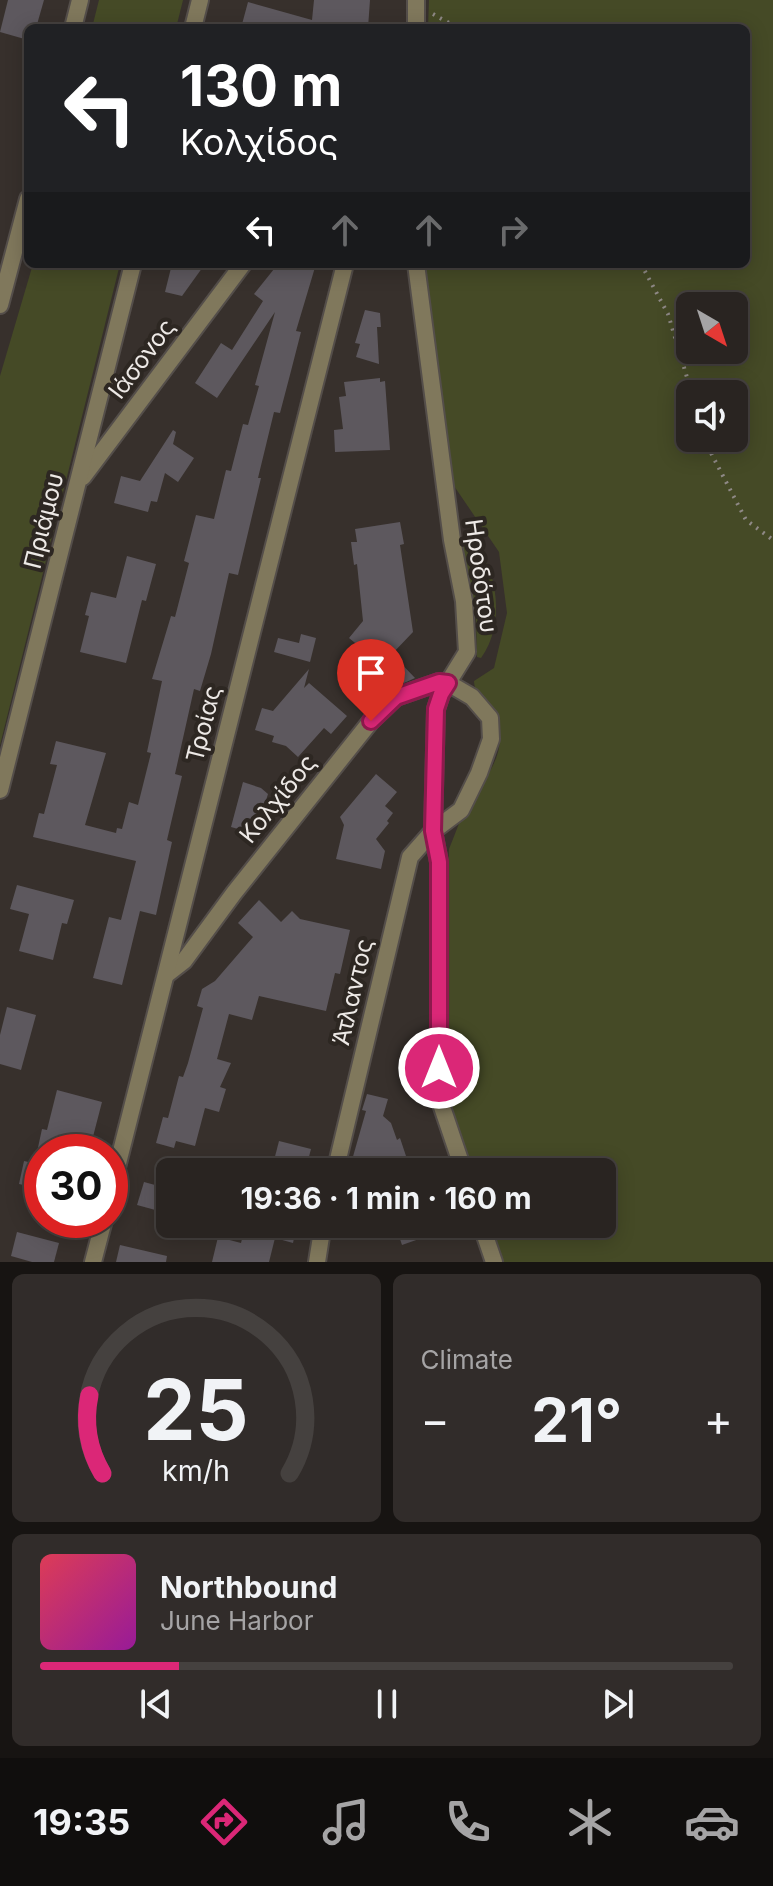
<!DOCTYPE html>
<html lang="en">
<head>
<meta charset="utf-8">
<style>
	body { margin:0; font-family:Inter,sans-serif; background:#312c2a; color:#f1f3f6; height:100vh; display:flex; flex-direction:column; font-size:30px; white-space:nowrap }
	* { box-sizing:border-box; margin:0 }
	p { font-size:26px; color:#a5a4a5 }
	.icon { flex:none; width:44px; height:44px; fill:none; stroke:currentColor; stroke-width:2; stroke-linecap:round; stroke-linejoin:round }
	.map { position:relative; height:1262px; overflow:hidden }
	.sheet { display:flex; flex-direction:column; gap:12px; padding:12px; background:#171412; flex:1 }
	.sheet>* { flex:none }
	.top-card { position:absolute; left:24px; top:24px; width:726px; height:244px; border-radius:12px; box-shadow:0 4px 20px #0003,0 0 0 2px #45413f; background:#202124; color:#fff; overflow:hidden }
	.needle { width:52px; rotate:141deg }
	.buttons { position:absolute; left:676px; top:292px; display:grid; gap:16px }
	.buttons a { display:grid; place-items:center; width:72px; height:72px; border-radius:12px; background:#292421; box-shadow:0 4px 20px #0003,0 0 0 2px #45413f; font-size:40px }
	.speed { position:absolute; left:24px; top:1134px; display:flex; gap:16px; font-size:40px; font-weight:700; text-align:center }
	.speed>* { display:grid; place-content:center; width:104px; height:104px; border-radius:50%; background:#292421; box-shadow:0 4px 20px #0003,0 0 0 2px #45413f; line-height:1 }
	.speed .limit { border:12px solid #d22; background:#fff; color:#111 }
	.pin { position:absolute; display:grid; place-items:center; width:68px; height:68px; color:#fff; margin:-82px -34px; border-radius:50% 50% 50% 0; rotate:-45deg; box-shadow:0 0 8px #0007 }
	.pin .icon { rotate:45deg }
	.me { position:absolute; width:88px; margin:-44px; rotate:0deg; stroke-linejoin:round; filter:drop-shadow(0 0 6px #0008) }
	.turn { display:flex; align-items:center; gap:28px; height:168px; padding:0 24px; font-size:36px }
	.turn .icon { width:104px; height:104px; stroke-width:2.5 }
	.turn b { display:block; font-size:56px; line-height:68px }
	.lanes { display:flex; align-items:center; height:76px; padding:0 24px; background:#0003; justify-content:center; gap:40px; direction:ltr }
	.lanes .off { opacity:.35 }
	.big { font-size:60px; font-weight:700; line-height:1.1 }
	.sheet .card { flex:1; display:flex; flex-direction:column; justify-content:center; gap:12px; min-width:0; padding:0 28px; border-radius:12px; background:#312c2a }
	.sheet .dial { align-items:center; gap:0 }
	.dial svg { height:208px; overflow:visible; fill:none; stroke:#45413f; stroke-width:7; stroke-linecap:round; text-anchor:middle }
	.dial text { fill:#f1f3f6; stroke:none }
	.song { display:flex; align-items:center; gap:24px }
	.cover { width:96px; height:96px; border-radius:12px; background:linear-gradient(135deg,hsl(350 70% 55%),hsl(300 70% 35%)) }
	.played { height:8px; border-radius:4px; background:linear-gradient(90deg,#db2777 20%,#45413f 20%) }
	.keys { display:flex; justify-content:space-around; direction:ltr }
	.heat { display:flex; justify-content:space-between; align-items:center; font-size:44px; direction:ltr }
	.sheet .tiles { flex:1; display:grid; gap:12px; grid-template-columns:1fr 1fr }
	.card:last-child { grid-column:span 2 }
	.trip { position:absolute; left:156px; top:1158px; width:460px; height:80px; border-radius:12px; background:#292421; box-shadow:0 4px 20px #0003,0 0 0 2px #45413f; font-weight:700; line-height:80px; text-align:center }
	.menu { display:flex; height:128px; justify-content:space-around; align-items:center; background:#100e0d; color:#a5a4a5 }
	.menu .icon { width:56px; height:56px }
	.menu .on { color:#db2777 }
	.menu b { font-size:36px; color:#f1f3f6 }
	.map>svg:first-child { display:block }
	.green { fill:#454a26; fill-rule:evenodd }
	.building { fill:#5d585e }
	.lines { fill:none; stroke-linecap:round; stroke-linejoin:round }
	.minor-casing { stroke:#544e4a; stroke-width:20 }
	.path { stroke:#8f8986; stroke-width:4; stroke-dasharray:2 6; stroke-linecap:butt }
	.minor { stroke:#80785c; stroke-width:16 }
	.route-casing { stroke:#8e194d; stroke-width:20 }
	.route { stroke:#db2777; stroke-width:14 }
	.labels { text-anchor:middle; stroke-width:8; stroke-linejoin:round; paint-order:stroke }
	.street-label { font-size:24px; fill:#ede9e6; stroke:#2d2722 }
</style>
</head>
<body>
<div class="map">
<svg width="773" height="1262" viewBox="0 0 773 1262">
	<rect width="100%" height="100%" fill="#37302c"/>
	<g class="green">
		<polygon points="99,0 183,0 176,28 92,28"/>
		<path d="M429 0H773V1262H501L487 1224H602V1172H469L441 1090 449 849C454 837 458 825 463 814 476 790 501 765 500 736 499 711 474 698 474 681L494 668 507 613 499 552 452 483 424 264H746V28H428ZM690 306H734V350H690ZM690 394H734V438H690Z"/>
		<polygon points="33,264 120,264 0,745 0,376"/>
		<path d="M472 539C498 570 506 624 481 658L477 657 476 620 467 571 459 547Z"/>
	</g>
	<g class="building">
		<polygon points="8,0 44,0 36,28 28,28 28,40 0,32"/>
		<polygon points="314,0 370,0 368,28 241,28 248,2 312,20"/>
		<polygon points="172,264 205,264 182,296 165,292"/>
		<polygon points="278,264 316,264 296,331 301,332 291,371 280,413 274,412 258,478 261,478 238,575 229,573 211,654 200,691 194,689 175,774 182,776 167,840 172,842 156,915 140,911 122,985 93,978 109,917 121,920 136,861 33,837 39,813 44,814 57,765 50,764 56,741 106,753 85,825 116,833 117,828 122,829 129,802 138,805 151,753 147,752 162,681 152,679 171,616 175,617 189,563 184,561 196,515 214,519 226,470 231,471 243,424 248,425 259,386 255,385 275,312 217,398 195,383 221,343 232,350 263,301 254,294"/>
		<polygon points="365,310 380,313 381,327 377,327 379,364 356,357 360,344 355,343"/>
		<polygon points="380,378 380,382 385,381 390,450 335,452 334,430 343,429 339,397 346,396 344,382"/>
		<polygon points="173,430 176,432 173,444 194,458 178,482 165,473 157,502 151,501 148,512 114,503 121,476 140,481"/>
		<polygon points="400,522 404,544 400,545 413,632 392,654 415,678 404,683 349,638 363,621 357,564 354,565 351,542 357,542 355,529"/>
		<polygon points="127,556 156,564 146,601 142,600 126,663 80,652 89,616 85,615 91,592 116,598"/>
		<polygon points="301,634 316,638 310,662 274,652 278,638 299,643"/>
		<polygon points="309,669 304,688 309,683 347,716 331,734 324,728 298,757 286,746 272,742 274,736 255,730 262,708 273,711"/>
		<polygon points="376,774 397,792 385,806 393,813 387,821 389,823 376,839 385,851 381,869 336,859 344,825 340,817"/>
		<polygon points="243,782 261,788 268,794 264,807 245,831 231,827"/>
		<polygon points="17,885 74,900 67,924 62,923 53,960 19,951 29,914 10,909"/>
		<polygon points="259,900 281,922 292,911 300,919 350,930 340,974 335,973 326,1011 259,996 252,1020 229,1014 217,1059 231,1063 220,1087 226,1089 219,1112 205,1108 195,1146 176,1141 174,1148 156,1143 163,1117 168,1118 179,1076 183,1077 188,1063 203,1008 197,1006 202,989 215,981 253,937 238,923"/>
		<polygon points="7,1007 36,1015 21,1070 0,1064 0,1035"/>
		<polygon points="57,1090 102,1102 89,1152 37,1152 42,1129 47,1130"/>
		<polygon points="367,1094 388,1099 383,1116 391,1123 397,1140 400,1138 408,1162 379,1172 350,1167 366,1111 362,1110"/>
		<polygon points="279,1141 311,1149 305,1172 271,1172"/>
		<polygon points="24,1161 42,1165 42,1189 19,1184"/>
		<polygon points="144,1182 170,1189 170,1214 137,1205"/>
		<polygon points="241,1224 297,1224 293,1243 275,1238 269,1262 212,1262 218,1237 241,1243 244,1231 240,1230"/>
		<polygon points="395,1224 456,1224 456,1226 402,1245"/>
		<polygon points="17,1232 59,1243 54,1262 32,1262 11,1256"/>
		<polygon points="120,1245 167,1256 166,1262 116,1262"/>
	</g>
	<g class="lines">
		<g class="minor-casing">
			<g id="minor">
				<polyline points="416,0 416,28"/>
				<polyline points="73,28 80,0"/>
				<polyline points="193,28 200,0"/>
				<polyline points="416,264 452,540 464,601 467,652 441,694 436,709 433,831 439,862 439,1098 464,1172"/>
				<polyline points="0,305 28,199"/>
				<polyline points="83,477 243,264"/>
				<polyline points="0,790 133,264"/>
				<polyline points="166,975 184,961 234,893 371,721 396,697 439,682 448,683 472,697 490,718 491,739 479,773 461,810 433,831 410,857 335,1172"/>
				<polyline points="110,1195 345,264"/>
				<polyline points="481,1224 494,1262"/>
				<polyline points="93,1262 104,1220"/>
				<polyline points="317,1262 323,1224"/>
			</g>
		</g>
		<g class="path">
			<polyline points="433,14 458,28"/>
			<polyline points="641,264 668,314 692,394"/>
			<polyline points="707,438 711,453 746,520 773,540"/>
		</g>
		<use href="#minor" class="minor"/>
	</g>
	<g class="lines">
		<g class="route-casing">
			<polyline id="route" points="371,721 396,697 439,682 448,683 441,694 436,709 433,831 439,862 439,1068"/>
		</g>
		<use href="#route" class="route"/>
	</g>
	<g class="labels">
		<g class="street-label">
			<text transform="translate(142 359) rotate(-53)" y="8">Ιάσονος</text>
			<text transform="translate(44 521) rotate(-76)" y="8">Πριάμου</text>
			<text transform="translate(481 576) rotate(82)" y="8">Ηροδότου</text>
			<text transform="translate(204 724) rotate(-76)" y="8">Τροίας</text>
			<text transform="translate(278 799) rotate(-51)" y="8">Κολχίδος</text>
			<text transform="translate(353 992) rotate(-77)" y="8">Άτλαντος</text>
		</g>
	</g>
</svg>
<div class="buttons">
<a><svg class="needle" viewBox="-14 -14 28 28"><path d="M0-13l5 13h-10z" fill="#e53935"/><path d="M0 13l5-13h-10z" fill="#a5a4a5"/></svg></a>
<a><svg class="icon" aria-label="sound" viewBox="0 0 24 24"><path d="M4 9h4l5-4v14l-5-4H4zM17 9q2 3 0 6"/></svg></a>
</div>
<div class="speed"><div class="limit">30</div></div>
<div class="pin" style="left:371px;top:721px;background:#d93025"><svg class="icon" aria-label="arrive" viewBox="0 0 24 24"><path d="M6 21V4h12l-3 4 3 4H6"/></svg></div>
<svg class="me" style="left:439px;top:1068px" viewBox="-20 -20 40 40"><circle r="17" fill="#db2777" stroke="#fff" stroke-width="3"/><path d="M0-11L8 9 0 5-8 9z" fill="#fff"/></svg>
<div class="trip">19:36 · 1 min · 160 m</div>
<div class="top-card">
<div class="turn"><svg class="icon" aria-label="left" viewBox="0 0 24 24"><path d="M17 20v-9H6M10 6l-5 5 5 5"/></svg><div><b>130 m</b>Κολχίδος</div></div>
<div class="lanes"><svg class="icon" aria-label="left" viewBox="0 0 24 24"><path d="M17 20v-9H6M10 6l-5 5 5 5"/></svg><svg class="icon off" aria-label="ahead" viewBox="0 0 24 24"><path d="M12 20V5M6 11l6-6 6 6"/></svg><svg class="icon off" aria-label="ahead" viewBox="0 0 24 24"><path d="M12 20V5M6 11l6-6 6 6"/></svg><svg class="icon off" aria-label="right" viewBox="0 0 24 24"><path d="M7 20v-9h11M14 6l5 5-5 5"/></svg></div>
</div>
</div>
<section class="sheet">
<div class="tiles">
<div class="card dial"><svg viewBox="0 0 100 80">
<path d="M14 69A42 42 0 1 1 86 69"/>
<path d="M14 69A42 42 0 0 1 9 39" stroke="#db2777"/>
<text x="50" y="56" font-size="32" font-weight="700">25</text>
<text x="50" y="72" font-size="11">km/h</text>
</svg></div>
<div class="card"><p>Climate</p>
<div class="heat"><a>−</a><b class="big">21°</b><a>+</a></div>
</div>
<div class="card">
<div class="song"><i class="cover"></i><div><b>Northbound</b><p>June Harbor</p></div></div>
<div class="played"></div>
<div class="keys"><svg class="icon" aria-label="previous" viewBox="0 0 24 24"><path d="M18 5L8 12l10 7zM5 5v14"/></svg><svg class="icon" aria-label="pause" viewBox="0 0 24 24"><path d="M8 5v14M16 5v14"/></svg><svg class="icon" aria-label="next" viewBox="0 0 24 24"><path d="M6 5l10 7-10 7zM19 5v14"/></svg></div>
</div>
</div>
</section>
<nav class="menu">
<b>19:35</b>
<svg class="icon on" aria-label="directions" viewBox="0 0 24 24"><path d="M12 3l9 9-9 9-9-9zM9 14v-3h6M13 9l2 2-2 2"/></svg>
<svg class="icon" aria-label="music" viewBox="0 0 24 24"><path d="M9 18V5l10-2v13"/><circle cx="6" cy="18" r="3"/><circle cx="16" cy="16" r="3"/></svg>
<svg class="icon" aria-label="phone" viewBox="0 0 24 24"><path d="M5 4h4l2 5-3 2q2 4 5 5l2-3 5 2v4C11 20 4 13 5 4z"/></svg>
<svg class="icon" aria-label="climate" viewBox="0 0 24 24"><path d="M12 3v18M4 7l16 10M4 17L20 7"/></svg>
<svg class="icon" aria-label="car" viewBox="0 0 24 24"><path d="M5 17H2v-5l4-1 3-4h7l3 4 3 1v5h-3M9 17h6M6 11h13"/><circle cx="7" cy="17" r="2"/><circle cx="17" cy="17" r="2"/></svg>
</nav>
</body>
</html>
